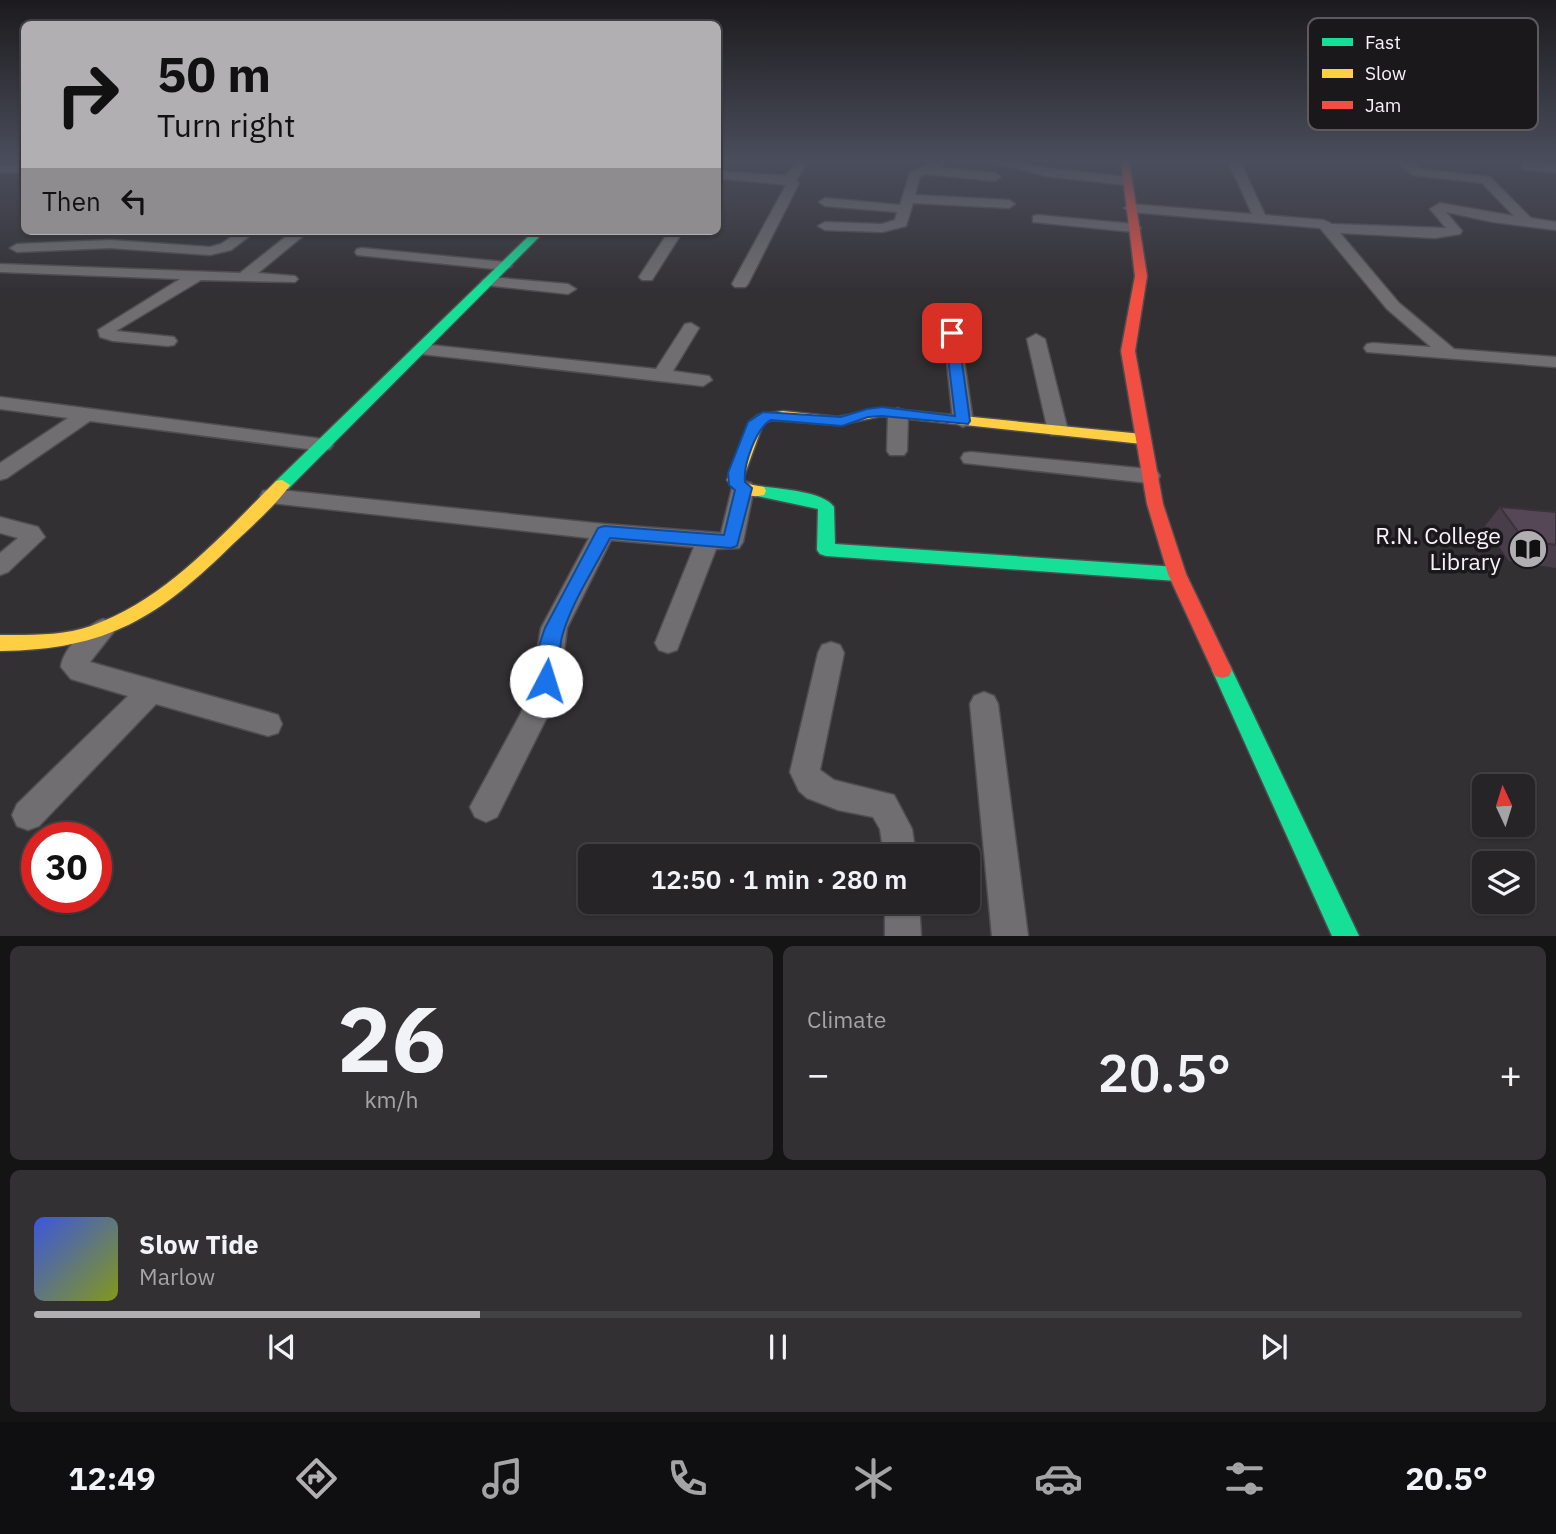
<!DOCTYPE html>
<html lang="en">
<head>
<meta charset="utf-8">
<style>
	body { margin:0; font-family:"IBM Plex Sans",sans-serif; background:#323033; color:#f1f3f6; height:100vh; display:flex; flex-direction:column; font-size:26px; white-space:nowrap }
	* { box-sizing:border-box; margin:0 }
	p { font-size:23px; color:#a4a4a7 }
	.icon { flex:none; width:38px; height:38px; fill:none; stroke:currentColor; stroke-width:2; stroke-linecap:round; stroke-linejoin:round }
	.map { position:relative; height:936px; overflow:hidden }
	.sheet { display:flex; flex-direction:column; gap:10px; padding:10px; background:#151415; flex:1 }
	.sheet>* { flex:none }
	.banner { position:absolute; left:21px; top:21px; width:700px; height:214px; border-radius:10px; box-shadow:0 2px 5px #0004,0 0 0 2px #424144; background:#b2afb3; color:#111; overflow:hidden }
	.needle { width:46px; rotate:356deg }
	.tools { position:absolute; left:1472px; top:774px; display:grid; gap:14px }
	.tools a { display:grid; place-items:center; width:63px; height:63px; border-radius:10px; background:#262427; box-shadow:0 2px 5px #0004,0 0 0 2px #424144; font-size:35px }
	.speed { position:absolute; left:21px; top:822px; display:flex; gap:14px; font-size:35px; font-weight:700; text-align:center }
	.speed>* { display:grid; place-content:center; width:91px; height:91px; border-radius:50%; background:#262427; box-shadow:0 2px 5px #0004,0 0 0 2px #424144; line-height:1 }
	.speed .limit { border:10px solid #d22; background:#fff; color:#111 }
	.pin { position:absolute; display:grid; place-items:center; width:60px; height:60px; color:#fff; margin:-30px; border-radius:14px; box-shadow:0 4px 10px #0006 }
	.me { position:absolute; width:77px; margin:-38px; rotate:5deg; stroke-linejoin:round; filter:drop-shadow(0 0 5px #0008) }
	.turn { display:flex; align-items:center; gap:24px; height:147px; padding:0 21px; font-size:32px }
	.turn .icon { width:91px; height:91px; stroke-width:2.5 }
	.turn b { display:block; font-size:49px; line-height:60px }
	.then { display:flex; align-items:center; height:66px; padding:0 21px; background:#0003; gap:14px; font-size:26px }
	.big { font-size:52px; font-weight:600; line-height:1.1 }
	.sheet .widget { flex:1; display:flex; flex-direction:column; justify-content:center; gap:10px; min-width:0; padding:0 24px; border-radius:10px; background:#323033 }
	.sheet .dial { align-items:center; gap:0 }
	.dial b { font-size:91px; line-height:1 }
	.song { display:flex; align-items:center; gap:21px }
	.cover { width:84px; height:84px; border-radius:10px; background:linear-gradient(135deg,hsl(230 70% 55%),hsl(70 70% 35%)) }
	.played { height:7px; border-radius:4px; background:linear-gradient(90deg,#b2afb3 30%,#424144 30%) }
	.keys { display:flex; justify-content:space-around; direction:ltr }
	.heat { display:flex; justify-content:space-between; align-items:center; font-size:38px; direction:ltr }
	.sheet .tiles { flex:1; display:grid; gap:10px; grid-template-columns:1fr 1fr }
	.widget:last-child { grid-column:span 2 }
	.trip { position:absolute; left:578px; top:844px; width:402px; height:70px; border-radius:10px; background:#262427; box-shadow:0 2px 5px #0004,0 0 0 2px #424144; font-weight:600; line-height:70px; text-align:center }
	.menu { display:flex; height:112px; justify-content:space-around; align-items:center; background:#0f0e10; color:#a4a4a7 }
	.menu .icon { width:49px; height:49px }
	.menu .on { color:#b2afb3 }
	.menu b { font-size:32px; color:#f1f3f6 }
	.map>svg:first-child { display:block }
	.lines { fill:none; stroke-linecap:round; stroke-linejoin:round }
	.street-casing { stroke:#4f4d50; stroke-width:3 }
	.fast-casing { stroke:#4f4d50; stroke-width:3 }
	.slow-casing { stroke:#4f4d50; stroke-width:3 }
	.jam-casing { stroke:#4f4d50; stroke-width:3 }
	.street { fill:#706e71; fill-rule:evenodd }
	.fast { fill:#16e098; fill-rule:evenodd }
	.slow { fill:#ffcf43; fill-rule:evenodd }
	.jam { fill:#f24e42; fill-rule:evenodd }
	.wall { fill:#4a3d4a }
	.building { fill:#564756; stroke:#3c323c; stroke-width:2 }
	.route { fill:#1a73e8; stroke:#114b97; stroke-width:2 }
	.labels { text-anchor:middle; stroke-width:7; stroke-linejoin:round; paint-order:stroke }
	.poi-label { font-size:23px; fill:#f7f3f8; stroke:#1a181b; text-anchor:end }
	.key { fill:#1a181b; stroke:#5c5a5d; stroke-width:2 }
	.key-label { font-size:19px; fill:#f7f3f8 }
</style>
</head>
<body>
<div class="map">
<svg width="1556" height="936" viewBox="0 0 1556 936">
	<rect width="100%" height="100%" fill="#333034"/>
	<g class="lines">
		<g class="street-casing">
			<g id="street">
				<polygon points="797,161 809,161 796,180 799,183 748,284 745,287 735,287 732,284 786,185 718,178 718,171 786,176"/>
				<polygon points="934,161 946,161 940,168 995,173 1001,177 995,181 925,174 920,177 915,195 1009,200 1015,204 1009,208 913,203 906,226 882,232 825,230 818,226 825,222 882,224 895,220 897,212 825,206 819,202 825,198 900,205 910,173"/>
				<polygon points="988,161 1010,161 1046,168 1126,177 1132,181 1126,185 1046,176"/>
				<polygon points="1228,161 1240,161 1265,215 1324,220 1332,224 1446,228 1430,209 1440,203 1514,216 1482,183 1413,175 1395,161 1409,161 1420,169 1490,177 1531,218 1556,222 1556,230 1493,222 1446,212 1462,231 1460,234 1435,238 1340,233 1399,303 1454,349 1556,357 1556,367 1367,352 1364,348 1367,344 1373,343 1431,347 1387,309 1320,228 1131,212 1124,208 1131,204 1252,214"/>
				<polygon points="1526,162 1556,165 1556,173 1522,169 1522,163"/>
				<polygon points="0,165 24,166 24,172 0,173"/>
				<polygon points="1038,215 1134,224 1141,228 1134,232 1033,222 1033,216"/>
				<polygon points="240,231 256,231 231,250 210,255 110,248 17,252 10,248 17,244 110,240 210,247 221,244"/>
				<polygon points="293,231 309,231 258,273 295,276 298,279 295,282 201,280 116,331 174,337 177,341 174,345 168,346 113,341 100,337 98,330 180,279 0,272 0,264 240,273"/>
				<polygon points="669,231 683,231 652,280 642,280 639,277"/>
				<polygon points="362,248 505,262 512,266 505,270 357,255 355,252 357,249"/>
				<polygon points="489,277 568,284 576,289 568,294 484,285 481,282 484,279"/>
				<polygon points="691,323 699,328 673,371 709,376 712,380 703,386 421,354 412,349 421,344 656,369 685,324"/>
				<polygon points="952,328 960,333 973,421 963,427 953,421 944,333"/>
				<polygon points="1036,334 1045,339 1068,431 1065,435 1051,435 1048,431 1027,339"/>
				<polygon points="0,397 323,439 330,441 333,445 330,449 323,451 90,421 7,478 0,480 0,463 68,418 0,409"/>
				<polygon points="898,408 908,414 907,451 904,455 890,455 887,451 888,414"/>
				<polygon points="971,452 1149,469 1157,471 1160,476 1157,481 1149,483 964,463 961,458 964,453"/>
				<polygon points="743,481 751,483 754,488 743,542 739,548 716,549 677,650 668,653 659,650 655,643 694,547 611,540 567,628 560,682 549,713 497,817 486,822 475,817 470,807 521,713 532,682 541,628 589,538 271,503 263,501 260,496 263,491 271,489 604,524 721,533 732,488 735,483"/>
				<polygon points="0,517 38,527 45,537 8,572 0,575 0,553 18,538 0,533"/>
				<path d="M103 619 112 622 116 629 90 662 268 712 278 715 282 724 278 733 268 736 156 704 39 826 28 830 17 826 12 815 17 804 128 696 71 679 61 667C62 650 88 624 103 619Z"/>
				<polygon points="831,642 840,645 844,653 820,770 834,780 894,795 912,829 916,856 884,856 880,829 873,817 838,810 807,798 799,791 790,772 818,653 822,645"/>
				<polygon points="984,692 994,696 998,704 1028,936 992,936 970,704 974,696"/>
				<polygon points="885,901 919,901 921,936 885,936"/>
			</g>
		</g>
		<g class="fast-casing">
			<g id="fast">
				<polygon points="534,231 545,231 288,489 276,489 274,485 276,481"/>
				<path d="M758 486C778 489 823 491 834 507L835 544 1177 567 1183 569 1186 574 1183 579 1177 581 826 556 820 554 817 550 818 509 752 495 750 491 752 487Z"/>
				<polygon points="1222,662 1229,664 1232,670 1359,936 1332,936 1212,670 1215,664"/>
			</g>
		</g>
		<g class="slow-casing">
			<g id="slow">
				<path d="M882 408 1142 434 1150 439 1142 444 882 416 838 425 772 420 763 424 743 479 748 484 764 487 766 491 764 495C749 499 736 492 727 480L749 422 758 415 783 411 838 417Z"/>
				<path d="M282 480 290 485C275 506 253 525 234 543 159 617 108 650 0 651V635C30 635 62 636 91 626 165 600 222 535 276 481Z"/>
			</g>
		</g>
		<g class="jam-casing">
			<polygon id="jam" points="1121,161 1129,161 1147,276 1135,351 1163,504 1186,574 1232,670 1229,676 1222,678 1215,676 1168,574 1147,504 1121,351 1135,276"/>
		</g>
		<use href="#street" class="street"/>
		<use href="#fast" class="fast"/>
		<use href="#slow" class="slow"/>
		<use href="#jam" class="jam"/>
	</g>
	<polygon class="wall" points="1500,507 1556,512 1556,568 1509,561 1485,526"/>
	<polygon class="building" points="1500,507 1556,512 1556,545 1524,540"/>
	<linearGradient id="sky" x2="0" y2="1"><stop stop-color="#1c1a1d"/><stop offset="0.55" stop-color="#4a4e5c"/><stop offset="1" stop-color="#4a4e5c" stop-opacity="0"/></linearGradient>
	<rect width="1556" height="292" fill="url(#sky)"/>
	<path class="route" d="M952 329 958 333 970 421 968 424 882 416 868 417 842 426 771 420C756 428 743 465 745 482L752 488 737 546 731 548 610 538C594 569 573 600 563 633 557 650 562 671 554 687L546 689 539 687C531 671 539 644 545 628L598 528 604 526 724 535 735 490 729 485 728 473 748 422 763 412 841 417 867 409 882 407 955 416 945 333Z"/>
	<defs>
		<g id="library-disc" transform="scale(2.0125)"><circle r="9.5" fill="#b2afb3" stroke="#1a181b"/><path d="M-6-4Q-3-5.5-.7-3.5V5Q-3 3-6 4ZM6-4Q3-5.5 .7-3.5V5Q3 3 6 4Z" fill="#111"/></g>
	</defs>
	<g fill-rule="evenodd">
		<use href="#library-disc" x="1528" y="549"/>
	</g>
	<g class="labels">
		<g class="poi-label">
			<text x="1501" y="544">R.N. College<tspan x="1501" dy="26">Library</tspan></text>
		</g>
	</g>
	<rect x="1308" y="18" width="230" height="112" rx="10" class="key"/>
	<rect x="1322" y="38" width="31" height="8" fill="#16e098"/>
	<rect x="1322" y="69" width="31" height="9" fill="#ffcf43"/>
	<rect x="1322" y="101" width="31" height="8" fill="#f24e42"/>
	<g class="key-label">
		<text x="1365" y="49">Fast</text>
		<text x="1365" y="80">Slow</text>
		<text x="1365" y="112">Jam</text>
	</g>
</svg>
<div class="tools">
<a><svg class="needle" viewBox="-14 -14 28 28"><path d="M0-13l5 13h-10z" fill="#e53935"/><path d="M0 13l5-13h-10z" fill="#a4a4a7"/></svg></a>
<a><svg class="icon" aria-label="layers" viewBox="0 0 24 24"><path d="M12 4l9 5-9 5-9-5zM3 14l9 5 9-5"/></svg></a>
</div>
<div class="speed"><div class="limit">30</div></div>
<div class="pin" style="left:952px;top:333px;background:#d93025"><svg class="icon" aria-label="arrive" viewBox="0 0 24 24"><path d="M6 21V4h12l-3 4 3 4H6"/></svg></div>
<svg class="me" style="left:546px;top:681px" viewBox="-20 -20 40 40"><circle r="19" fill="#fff"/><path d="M0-13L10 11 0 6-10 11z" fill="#1a73e8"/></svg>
<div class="trip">12:50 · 1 min · 280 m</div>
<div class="banner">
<div class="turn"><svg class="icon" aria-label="right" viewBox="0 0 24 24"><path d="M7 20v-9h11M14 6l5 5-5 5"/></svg><div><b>50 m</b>Turn right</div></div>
<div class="then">Then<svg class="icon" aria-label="left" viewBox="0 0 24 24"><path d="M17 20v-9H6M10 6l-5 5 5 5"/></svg></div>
</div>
</div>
<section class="sheet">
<div class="tiles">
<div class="widget dial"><b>26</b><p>km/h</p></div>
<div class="widget"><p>Climate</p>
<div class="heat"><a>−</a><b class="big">20.5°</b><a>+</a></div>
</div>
<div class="widget">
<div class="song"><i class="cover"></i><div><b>Slow Tide</b><p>Marlow</p></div></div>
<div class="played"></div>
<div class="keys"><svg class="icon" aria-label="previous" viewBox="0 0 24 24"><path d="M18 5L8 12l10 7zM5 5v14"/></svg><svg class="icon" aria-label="pause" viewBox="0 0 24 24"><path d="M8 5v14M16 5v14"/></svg><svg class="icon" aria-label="next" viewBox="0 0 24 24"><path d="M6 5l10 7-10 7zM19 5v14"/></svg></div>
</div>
</div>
</section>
<nav class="menu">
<b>12:49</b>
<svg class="icon on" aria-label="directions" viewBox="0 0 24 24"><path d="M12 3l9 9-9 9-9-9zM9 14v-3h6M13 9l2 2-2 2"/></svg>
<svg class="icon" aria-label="music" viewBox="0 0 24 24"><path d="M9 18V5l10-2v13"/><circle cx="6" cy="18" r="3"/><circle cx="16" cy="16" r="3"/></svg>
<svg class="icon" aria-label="phone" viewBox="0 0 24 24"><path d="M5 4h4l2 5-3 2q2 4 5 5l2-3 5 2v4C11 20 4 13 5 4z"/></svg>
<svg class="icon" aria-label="climate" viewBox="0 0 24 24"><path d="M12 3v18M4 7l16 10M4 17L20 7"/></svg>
<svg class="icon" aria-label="car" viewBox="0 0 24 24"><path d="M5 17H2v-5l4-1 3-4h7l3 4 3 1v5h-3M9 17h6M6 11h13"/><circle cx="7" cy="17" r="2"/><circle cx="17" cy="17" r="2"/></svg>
<svg class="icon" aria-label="filters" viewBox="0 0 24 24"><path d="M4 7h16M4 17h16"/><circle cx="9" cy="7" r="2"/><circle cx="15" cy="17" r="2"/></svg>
<b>20.5°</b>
</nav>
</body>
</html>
